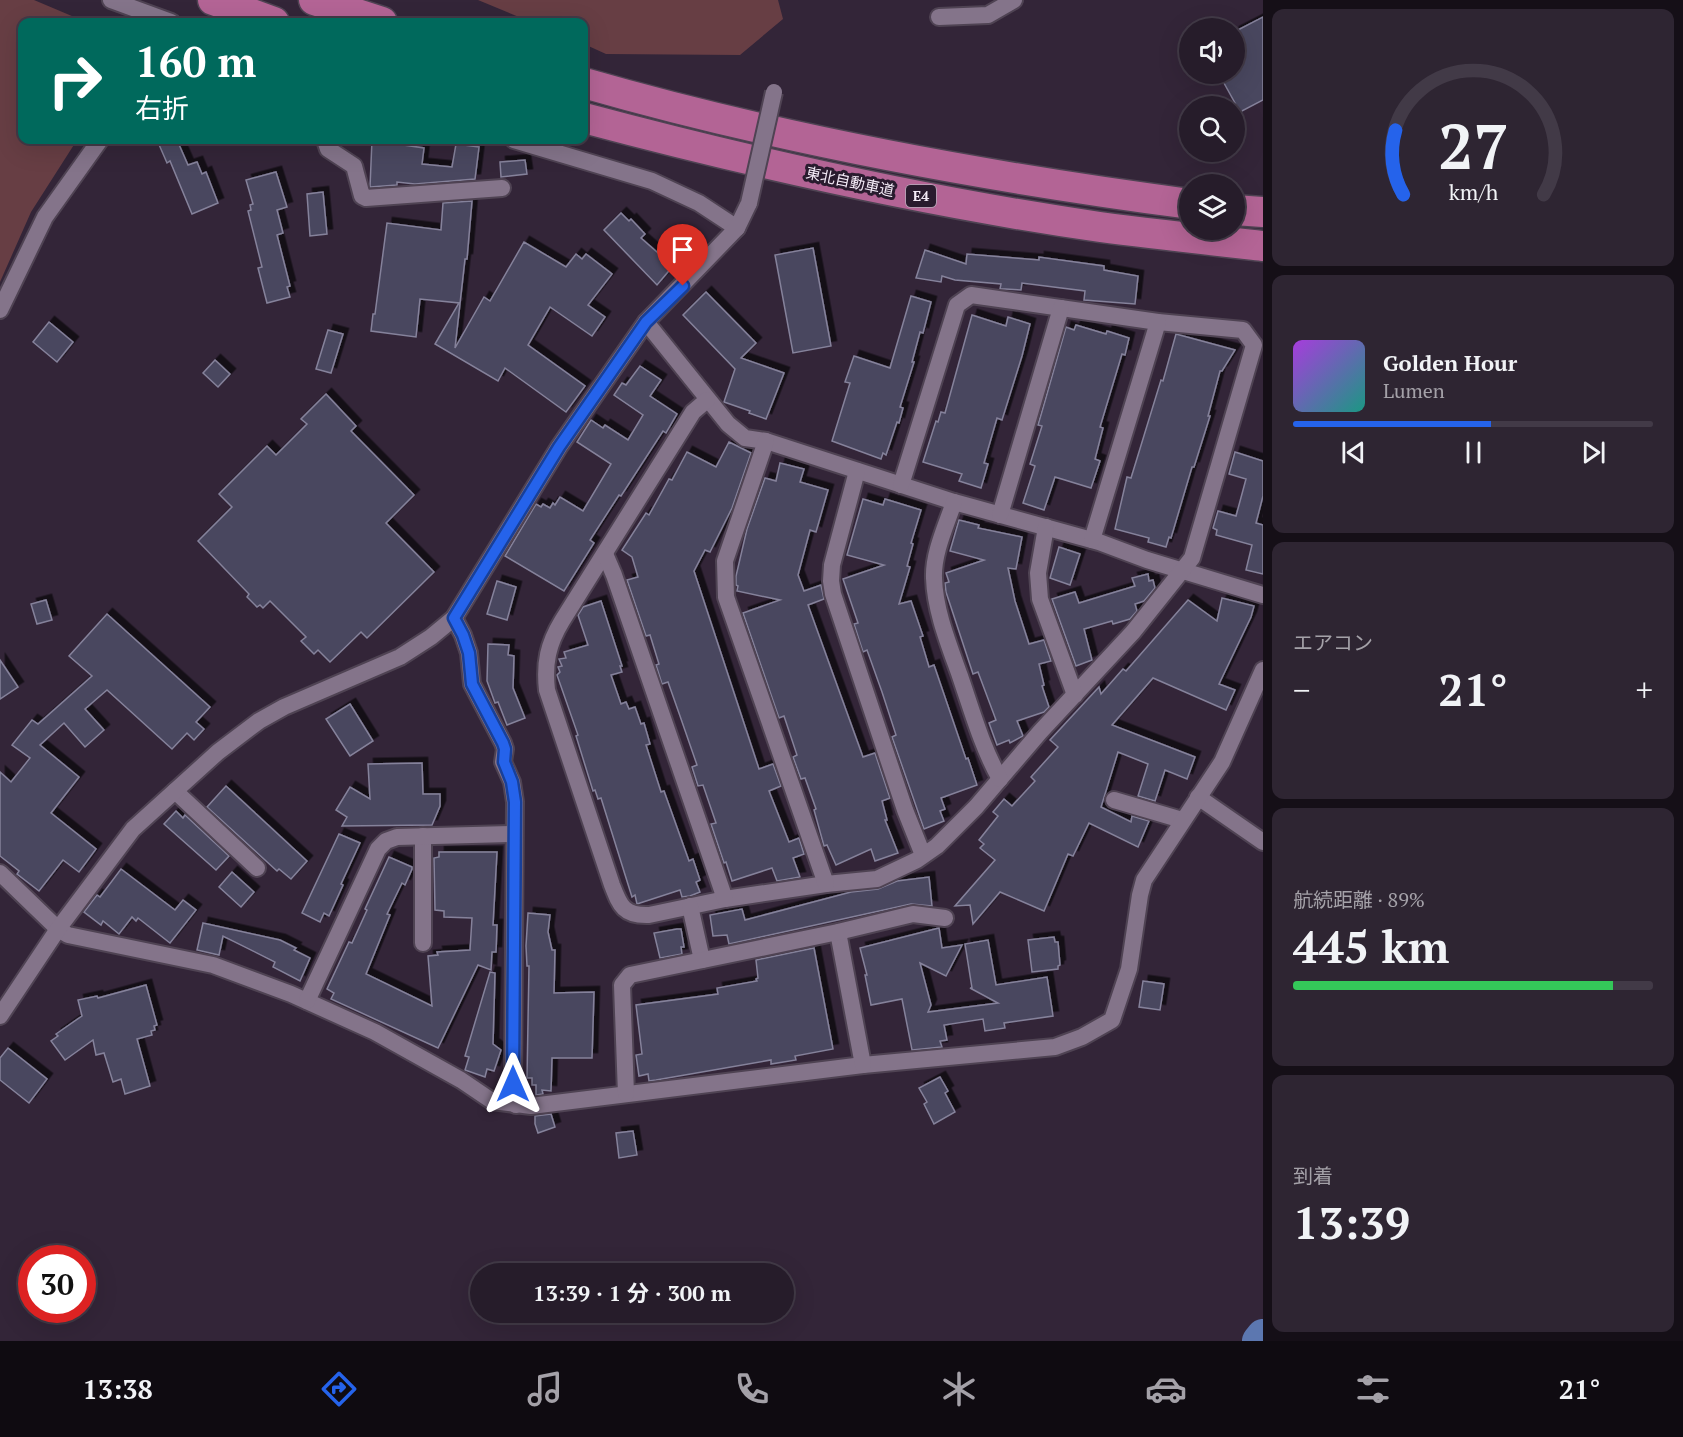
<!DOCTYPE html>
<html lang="ja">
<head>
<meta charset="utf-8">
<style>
	body { margin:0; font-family:"PT Serif","Noto Sans JP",serif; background:#2e2532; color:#f1f3f6; height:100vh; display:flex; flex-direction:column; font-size:22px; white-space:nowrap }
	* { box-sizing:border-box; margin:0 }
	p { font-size:20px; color:#a4a1a8 }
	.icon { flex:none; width:33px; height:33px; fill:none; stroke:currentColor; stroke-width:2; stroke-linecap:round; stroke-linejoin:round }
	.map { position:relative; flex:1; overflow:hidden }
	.side { display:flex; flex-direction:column; gap:9px; padding:9px; background:#150f17; width:420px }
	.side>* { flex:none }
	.banner { position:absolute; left:18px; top:18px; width:570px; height:126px; border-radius:12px; box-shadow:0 6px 24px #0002,0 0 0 2px #423a47; background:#00695c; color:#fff; overflow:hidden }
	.buttons { position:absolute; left:1179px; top:18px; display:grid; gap:12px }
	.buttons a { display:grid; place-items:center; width:66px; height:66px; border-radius:50%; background:#261c2a; box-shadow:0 6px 24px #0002,0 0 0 2px #423a47; font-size:30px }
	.speed { position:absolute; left:18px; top:1245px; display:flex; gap:12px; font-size:30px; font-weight:700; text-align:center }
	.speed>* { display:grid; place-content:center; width:78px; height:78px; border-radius:50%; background:#261c2a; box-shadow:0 6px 24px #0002,0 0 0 2px #423a47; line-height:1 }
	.speed .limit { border:9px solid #d22; background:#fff; color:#111 }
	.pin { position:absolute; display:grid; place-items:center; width:51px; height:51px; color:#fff; margin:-62px -26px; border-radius:50% 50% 50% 0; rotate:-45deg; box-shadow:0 0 6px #0007 }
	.pin .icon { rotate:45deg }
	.me { position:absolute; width:66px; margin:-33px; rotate:0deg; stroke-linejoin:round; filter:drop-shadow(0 0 4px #0008) }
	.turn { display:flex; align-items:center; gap:21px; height:126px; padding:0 18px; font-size:27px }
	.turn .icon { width:78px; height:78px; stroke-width:2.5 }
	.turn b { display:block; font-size:42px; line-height:51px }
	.big { font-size:45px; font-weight:700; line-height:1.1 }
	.side .tile { flex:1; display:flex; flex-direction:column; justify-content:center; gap:9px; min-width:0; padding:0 21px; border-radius:12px; background:#2e2532 }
	.side .dial { align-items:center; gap:0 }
	.dial svg { height:156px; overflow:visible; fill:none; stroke:#423a47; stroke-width:7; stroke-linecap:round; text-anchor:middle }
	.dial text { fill:#f1f3f6; stroke:none }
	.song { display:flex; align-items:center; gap:18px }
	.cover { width:72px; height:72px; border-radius:9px; background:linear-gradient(135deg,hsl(280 70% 55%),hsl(170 70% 35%)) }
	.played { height:6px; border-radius:3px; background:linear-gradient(90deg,#2563eb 55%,#423a47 55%) }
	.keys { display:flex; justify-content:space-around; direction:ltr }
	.heat { display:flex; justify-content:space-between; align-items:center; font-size:33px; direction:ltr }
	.charge { height:9px; border-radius:4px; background:linear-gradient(90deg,#34c759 89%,#423a47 0) }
	.trip { position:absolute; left:470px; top:1263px; width:324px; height:60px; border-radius:30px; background:#261c2a; box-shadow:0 6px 24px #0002,0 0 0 2px #423a47; font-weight:700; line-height:60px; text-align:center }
	.tab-bar { display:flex; height:96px; justify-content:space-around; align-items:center; background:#0f0b11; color:#a4a1a8 }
	.tab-bar .icon { width:42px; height:42px }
	.tab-bar .selected { color:#2563eb }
	.tab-bar b { font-size:27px; color:#f1f3f6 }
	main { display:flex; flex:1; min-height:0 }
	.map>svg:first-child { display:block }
	.green { fill:#673e44 }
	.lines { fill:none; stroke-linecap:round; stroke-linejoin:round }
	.river { stroke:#5c77b0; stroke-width:34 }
	.building { fill:#4a475f; stroke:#85829b; stroke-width:1.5; filter:url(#shadow) }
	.street-casing { stroke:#4f4353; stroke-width:20 }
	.highway-casing { stroke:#4f4353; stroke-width:33 }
	.street { stroke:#84748a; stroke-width:16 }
	.highway { stroke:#b36495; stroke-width:30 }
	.street-bridge-casing { stroke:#4f4353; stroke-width:20; stroke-linecap:butt }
	.street-bridge { stroke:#84748a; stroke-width:16 }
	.route-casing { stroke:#184099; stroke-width:15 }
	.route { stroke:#2563eb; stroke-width:10 }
	.labels { text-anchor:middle; stroke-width:6; stroke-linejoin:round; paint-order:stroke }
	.shield { fill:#291b2e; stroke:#b6acba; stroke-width:1.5 }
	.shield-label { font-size:14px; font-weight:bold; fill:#f3eaf6 }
	.street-label { font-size:15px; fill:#f3eaf6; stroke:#291b2e }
</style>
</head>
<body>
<main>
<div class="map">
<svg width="1263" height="1341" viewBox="0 0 1263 1341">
	<defs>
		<filter id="shadow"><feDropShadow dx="5.5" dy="-5.5" stdDeviation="0" flood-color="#0009"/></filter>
	</defs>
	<rect width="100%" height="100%" fill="#332538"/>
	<g class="green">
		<polygon points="0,0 34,0 86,22 22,22 22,140 77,140 31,212 0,282"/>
		<polygon points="478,0 778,0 783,19 740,55 606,54 584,44 584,22 531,22"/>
	</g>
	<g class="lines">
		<polyline class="river" points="1259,1341 1263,1336"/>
	</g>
	<g class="building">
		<polygon points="1263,17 1263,100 1240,112 1219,74 1234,74 1234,32"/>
		<polygon points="157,140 177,140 188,165 197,162 202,174 206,172 218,203 192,214 170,161 167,163"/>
		<polygon points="372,140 404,140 404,145 424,148 422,164 452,167 456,144 479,147 475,179 415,184 397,182 397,185 370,187"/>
		<polygon points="525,160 527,174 501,177 500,162"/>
		<polygon points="276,172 287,207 277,210 283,233 277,235 290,286 287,287 290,297 267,303 258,268 262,267 248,211 251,210 250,205 253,204 246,180"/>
		<polygon points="323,192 327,234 310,236 307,194"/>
		<polygon points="472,201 467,259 465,259 455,348 484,297 490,301 524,242 566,267 576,254 582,259 586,254 612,274 588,305 605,317 592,336 550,307 528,345 585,386 566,412 505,368 498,381 435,344 459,303 420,299 416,337 371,331 373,314 375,314 387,223 441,230 443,203"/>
		<polygon points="621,213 629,221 631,219 645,234 641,238 673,266 657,285 604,230"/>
		<polygon points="813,248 831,346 793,353 775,255"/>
		<polygon points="925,250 966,264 967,254 1039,260 1039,257 1104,266 1104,270 1138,276 1135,304 1084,300 1085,291 1022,283 1021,290 1005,289 1000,289 1001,284 955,280 942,276 941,282 916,278"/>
		<polygon points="706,292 756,343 741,358 784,373 766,419 749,413 750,411 724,402 735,369 683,315"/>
		<polygon points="911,296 931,302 923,333 920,332 912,362 914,362 900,407 903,408 899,423 897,422 886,455 883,453 881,459 832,441 850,383 845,382 854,356 890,368"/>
		<polygon points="972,315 1006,326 1008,317 1030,324 1022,356 1002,420 997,418 984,463 988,464 981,488 959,481 962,474 923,462 936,421 938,422 941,412 945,413"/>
		<polygon points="49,322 73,342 57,362 33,342"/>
		<polygon points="1076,325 1106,334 1107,331 1129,338 1125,355 1122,354 1100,427 1103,428 1095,459 1100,461 1091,488 1055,477 1044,510 1023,503 1035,466 1030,464 1042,426 1038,425 1045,401 1066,327 1074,330"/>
		<polygon points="328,330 343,334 331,373 316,369"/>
		<polygon points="1176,334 1235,350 1222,371 1220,371 1208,416 1210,416 1194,467 1192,467 1171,538 1169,537 1166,547 1148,542 1149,538 1115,529 1127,477 1131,478 1161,380 1163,381"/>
		<polygon points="215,360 230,374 218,387 203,373"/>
		<polygon points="640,366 661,380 650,396 677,414 666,433 663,431 621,496 619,495 590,540 594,543 564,591 505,556 536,504 541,507 543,504 550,508 553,503 555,505 560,497 583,511 611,464 577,442 591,420 603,428 605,425 628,440 643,415 614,395 622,383 626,385"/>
		<polygon points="326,394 356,426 351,431 414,495 386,523 434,572 367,638 361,632 330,662 318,650 314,654 301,641 306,637 270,601 263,608 260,605 257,607 247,597 249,594 198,541 232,507 219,494 267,446 276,455 307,424 301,419"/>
		<polygon points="729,442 751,453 732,508 710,552 705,550 694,571 759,769 773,764 781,786 769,791 789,842 799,838 804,854 793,858 800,877 777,881 772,868 732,881 726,862 724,863 711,824 716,823 703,785 698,786 692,767 697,765 680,716 668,682 662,684 656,665 659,664 650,635 646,636 627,580 638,577 632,557 622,550 646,513 649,515 669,479 672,480 687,452 716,467"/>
		<polygon points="1235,452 1263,461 1263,496 1256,523 1263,525 1263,574 1246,570 1252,545 1216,535 1217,530 1213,528 1218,511 1236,516 1246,479 1229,474"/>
		<polygon points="780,463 804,469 800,482 828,490 816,532 810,530 798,575 804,591 821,585 824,599 808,605 863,757 875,753 890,798 882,801 887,820 885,820 898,853 875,861 871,849 836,865 827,845 824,846 814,810 816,809 805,778 801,779 793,757 797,755 784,716 779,718 743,613 780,600 737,591 738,586 736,585 736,576 747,529 765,478 776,481"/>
		<polygon points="863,499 883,505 885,499 921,510 911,543 913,544 907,566 910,567 899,604 911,601 923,636 920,637 929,667 934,665 966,759 968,758 977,785 941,798 945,809 940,811 944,821 924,829 892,737 896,735 882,692 867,650 863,652 854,624 858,623 843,579 884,565 847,555"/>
		<polygon points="959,520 979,525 978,528 1022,537 1016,569 1008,568 1015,601 1029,644 1044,640 1051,661 1039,664 1044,685 1042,686 1049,707 1044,712 1017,721 1023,736 1010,743 1009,740 997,745 989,723 996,720 978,672 973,674 946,592 945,583 949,582 946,573 984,560 950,551"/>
		<polygon points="1059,547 1080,554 1070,585 1050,578"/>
		<polygon points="1148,574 1149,581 1153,580 1155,588 1144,601 1135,604 1137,611 1130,619 1113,624 1112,621 1084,629 1092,660 1076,666 1052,599 1075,592 1079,603 1135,586 1132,578"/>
		<polygon points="497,581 516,587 507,620 487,614"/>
		<polygon points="1222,598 1254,606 1251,617 1219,684 1235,690 1226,710 1153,678 1112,725 1195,757 1187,779 1165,770 1155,801 1138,796 1148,764 1118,752 1101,807 1131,822 1132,816 1149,821 1138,847 1089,823 1073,856 1068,854 1044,911 1000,892 973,924 970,905 955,906 995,860 980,848 984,844 979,840 998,816 993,812 1004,799 1012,806 1035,781 1031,777 1058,747 1050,740 1099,687 1101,694 1123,669 1126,671 1188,600 1217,621"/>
		<polygon points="46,600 52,620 37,624 31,604"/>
		<polygon points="601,601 622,666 620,666 622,672 611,675 621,704 626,702 629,709 635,707 641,724 644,723 650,744 646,745 661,792 664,791 689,861 693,859 700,880 696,882 700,892 690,896 682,897 680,890 637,904 635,895 632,897 601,798 598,799 595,790 593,791 576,736 578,735 557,675 560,672 558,667 562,666 559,659 566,658 564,652 588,645 578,615 583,607"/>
		<polygon points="107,614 210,707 196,722 204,729 194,740 187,733 172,749 107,690 85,709 104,730 85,747 64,723 40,745 79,777 51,813 96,849 79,872 63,860 39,891 17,874 19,871 0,856 0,772 11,782 30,758 12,745 32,720 38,724 92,676 69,656"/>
		<polygon points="488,644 509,645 508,655 514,656 513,688 525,718 507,725 498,702 495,703 487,681"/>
		<polygon points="0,660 18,687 0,699"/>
		<polygon points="350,704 373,741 350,756 326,719"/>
		<polygon points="422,763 423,794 440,794 440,806 432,825 342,826 347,817 336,810 350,787 370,799 368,764"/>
		<polygon points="226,786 307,861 291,879 279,869 277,871 207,807"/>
		<polygon points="176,811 183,818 185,815 229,856 216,870 164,824"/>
		<polygon points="339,834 360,843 341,884 343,885 329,916 324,913 320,922 302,913"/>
		<polygon points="439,852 497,852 493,925 497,925 496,952 492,952 491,970 478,965 438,1048 331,999 334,993 327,989 349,942 352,943 367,910 365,909 389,857 412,867 412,869 405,885 402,883 387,914 390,915 366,974 432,1006 428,956 438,955 437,952 470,950 472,918 444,917 444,911 435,910 434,858 439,857"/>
		<polygon points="121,869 175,910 183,900 196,910 170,943 138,918 136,921 132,917 119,934 103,921 101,925 84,912 97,895 100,897"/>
		<polygon points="232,872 254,892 241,907 219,887"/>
		<polygon points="929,877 932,906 911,904 729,944 727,935 713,936 710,915 742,909 745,920 851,892 878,889 897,881"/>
		<polygon points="528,913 550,915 548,932 552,950 555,950 554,993 594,992 592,1058 552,1058 551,1091 542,1090 543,1094 536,1095 536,1085 532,1085 532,1078 527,1078 529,966 527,966 526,946"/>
		<polygon points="203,923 280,940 296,948 294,950 310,958 300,981 273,967 275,962 223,936 219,955 197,950"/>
		<polygon points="939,928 942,948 962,945 946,976 920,963 931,1005 928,1012 998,1003 970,988 972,988 965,944 988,940 996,985 1047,977 1053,1016 1004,1023 1005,1028 985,1031 983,1019 944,1025 947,1040 940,1041 942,1047 912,1050 902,999 871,1005 865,975 867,975 860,948"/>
		<polygon points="677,929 681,929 684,947 681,947 682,954 660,958 654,933"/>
		<polygon points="1054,937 1055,942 1058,942 1060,965 1058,966 1058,969 1032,972 1028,940"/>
		<polygon points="814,948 833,1049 795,1056 796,1060 771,1064 771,1060 656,1080 649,1081 648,1074 639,1076 636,1055 642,1054 636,1005 718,994 717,988 757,981 756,979 758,978 756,960"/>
		<polygon points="490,972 495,973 493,1044 501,1050 494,1071 487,1069 485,1077 465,1070 469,1057 465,1056"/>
		<polygon points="1143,981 1164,984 1160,1010 1139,1007"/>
		<polygon points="146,985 157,1025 154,1026 155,1030 151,1031 152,1035 137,1039 150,1086 125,1094 121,1079 113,1082 104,1053 96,1055 93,1040 65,1060 51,1041 58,1036 56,1034 82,1016 78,1000 97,996 98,998"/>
		<polygon points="8,1048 47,1079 29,1103 0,1080 0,1058"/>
		<polygon points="940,1077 948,1091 945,1093 955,1112 934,1124 924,1104 927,1102 919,1088"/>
		<polygon points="551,1114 555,1127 538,1133 535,1124 535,1116"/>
		<polygon points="633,1131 637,1155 619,1158 616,1133"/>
	</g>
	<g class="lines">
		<g class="street-casing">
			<g id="street">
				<polyline points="111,0 171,22"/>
				<polyline points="939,17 988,15 1014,0"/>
				<polyline points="325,140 328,149 354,166 362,196 366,198 502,188"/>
				<polyline points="514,140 652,181 699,203 737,228"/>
				<polyline points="0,310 45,217 100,140"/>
				<polyline points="646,322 728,424 745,438 766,441 954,502 1099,542 1147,560 1263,595"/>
				<path d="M707 400 693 412 562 621C548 644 544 663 547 690L612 885C620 906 624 916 649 915L725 899 826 884 877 879 917 860 937 846 976 807 1040 732 1133 632 1192 558 1254 345 1243 330 1158 322 971 295 957 305 901 485"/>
				<polyline points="766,441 725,561 726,597 826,884"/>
				<polyline points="857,471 832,565 831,581 833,594 905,810 923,855"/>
				<path d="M954 502C946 526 933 553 934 578 935 611 949 645 960 676 972 711 982 747 1000 779"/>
				<polyline points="1000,515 1061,308"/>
				<polyline points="1046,527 1038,573 1040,599 1075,695"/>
				<polyline points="1092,540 1158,322"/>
				<polyline points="605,554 614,575 725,899"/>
				<polyline points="454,618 463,635 469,653 472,684 503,743 505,749 503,762 512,782 515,802 513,1084 516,1105"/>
				<polyline points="175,791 257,868"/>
				<polyline points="1198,797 1263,842"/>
				<polyline points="1114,800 1182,820"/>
				<polyline points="423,836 423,943"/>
				<polyline points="0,873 58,929 68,935 213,965 291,994 375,1032 461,1080 492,1101 531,1106 863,1065 1055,1047 1082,1037 1112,1020 1129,969 1140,895 1144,880 1222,762 1263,670"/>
				<polyline points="690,906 702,960"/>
				<polyline points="838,932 863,1065"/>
				<polyline points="307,1001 378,849 386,841 397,837 514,834"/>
				<polyline points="0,1016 58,929 133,829 218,752 259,721 284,707 400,657 431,637 454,618 559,447 646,322 737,228 749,203"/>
				<polyline points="626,1094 622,985 630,975 838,932 913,914 945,918"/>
			</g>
		</g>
		<g class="highway-casing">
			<g id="highway">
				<polyline points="213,0 274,22"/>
				<polyline points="314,0 382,22"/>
				<path d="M584 83C782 140 985 177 1190 204"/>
				<path d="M584 118C753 163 926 202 1100 227 1154 234 1209 240 1263 246"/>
				<polyline points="1234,210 1263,212"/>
			</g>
		</g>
		<use href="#street" class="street"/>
		<use href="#highway" class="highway"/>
		<g class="street-bridge-casing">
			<polyline id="street-bridge" points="749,203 774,92"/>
		</g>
		<use href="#street-bridge" class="street-bridge"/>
	</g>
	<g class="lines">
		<g class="route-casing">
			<polyline id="route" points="513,1084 515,802 512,782 504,762 505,749 503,743 472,684 469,653 463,635 454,618 559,447 646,322 683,286"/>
		</g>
		<use href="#route" class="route"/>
	</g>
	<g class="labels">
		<rect class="shield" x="906" y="185" width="30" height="22" rx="4.5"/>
		<g class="shield-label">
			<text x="921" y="201">E4</text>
		</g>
		<g class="street-label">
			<text transform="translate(850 182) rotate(12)" y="5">東北自動車道</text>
		</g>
	</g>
</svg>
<div class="buttons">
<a><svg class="icon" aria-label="sound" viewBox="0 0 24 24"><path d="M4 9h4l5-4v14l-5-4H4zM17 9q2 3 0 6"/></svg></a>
<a><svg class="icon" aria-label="search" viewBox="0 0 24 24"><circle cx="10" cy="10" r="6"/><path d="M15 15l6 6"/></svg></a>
<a><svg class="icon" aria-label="layers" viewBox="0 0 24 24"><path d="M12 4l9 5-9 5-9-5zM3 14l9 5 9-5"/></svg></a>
</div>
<div class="speed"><div class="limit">30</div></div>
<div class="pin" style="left:683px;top:286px;background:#d93025"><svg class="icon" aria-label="arrive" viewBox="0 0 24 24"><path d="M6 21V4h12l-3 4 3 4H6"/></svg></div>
<svg class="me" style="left:513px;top:1084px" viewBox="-20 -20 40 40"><path d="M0-17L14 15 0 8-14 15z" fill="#2563eb" stroke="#fff" stroke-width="4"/></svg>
<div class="trip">13:39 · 1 分 · 300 m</div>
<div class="banner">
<div class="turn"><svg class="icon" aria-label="right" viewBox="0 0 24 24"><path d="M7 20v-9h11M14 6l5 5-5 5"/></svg><div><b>160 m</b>右折</div></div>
</div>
</div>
<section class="side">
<div class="tile dial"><svg viewBox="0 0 100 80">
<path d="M14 69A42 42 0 1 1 86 69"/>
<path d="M14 69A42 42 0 0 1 10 36" stroke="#2563eb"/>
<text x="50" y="56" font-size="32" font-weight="700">27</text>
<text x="50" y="72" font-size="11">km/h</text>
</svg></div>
<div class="tile">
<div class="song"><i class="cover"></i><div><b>Golden Hour</b><p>Lumen</p></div></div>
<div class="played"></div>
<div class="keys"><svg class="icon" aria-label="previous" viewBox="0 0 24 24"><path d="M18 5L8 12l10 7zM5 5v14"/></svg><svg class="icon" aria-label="pause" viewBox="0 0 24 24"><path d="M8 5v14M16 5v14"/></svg><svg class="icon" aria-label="next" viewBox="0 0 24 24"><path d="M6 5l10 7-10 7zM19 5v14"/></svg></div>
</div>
<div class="tile"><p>エアコン</p>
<div class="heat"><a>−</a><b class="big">21°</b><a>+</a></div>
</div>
<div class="tile"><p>航続距離 · 89%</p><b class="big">445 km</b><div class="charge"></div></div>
<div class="tile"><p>到着</p><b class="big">13:39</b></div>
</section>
</main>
<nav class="tab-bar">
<b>13:38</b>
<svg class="icon selected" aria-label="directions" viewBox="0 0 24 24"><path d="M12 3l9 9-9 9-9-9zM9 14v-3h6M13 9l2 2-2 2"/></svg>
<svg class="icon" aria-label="music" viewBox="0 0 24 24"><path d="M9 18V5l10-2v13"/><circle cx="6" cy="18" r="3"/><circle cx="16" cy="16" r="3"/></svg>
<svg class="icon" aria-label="phone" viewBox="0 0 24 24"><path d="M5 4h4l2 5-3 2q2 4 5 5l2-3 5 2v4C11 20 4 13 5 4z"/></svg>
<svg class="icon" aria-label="climate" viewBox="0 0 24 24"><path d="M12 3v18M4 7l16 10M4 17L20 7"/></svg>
<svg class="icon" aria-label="car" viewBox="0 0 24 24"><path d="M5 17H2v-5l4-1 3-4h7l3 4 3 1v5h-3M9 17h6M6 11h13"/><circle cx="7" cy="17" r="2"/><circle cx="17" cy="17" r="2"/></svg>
<svg class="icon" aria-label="filters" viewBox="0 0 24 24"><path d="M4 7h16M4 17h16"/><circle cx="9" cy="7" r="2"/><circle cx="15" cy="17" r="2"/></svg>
<b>21°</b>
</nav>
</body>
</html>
